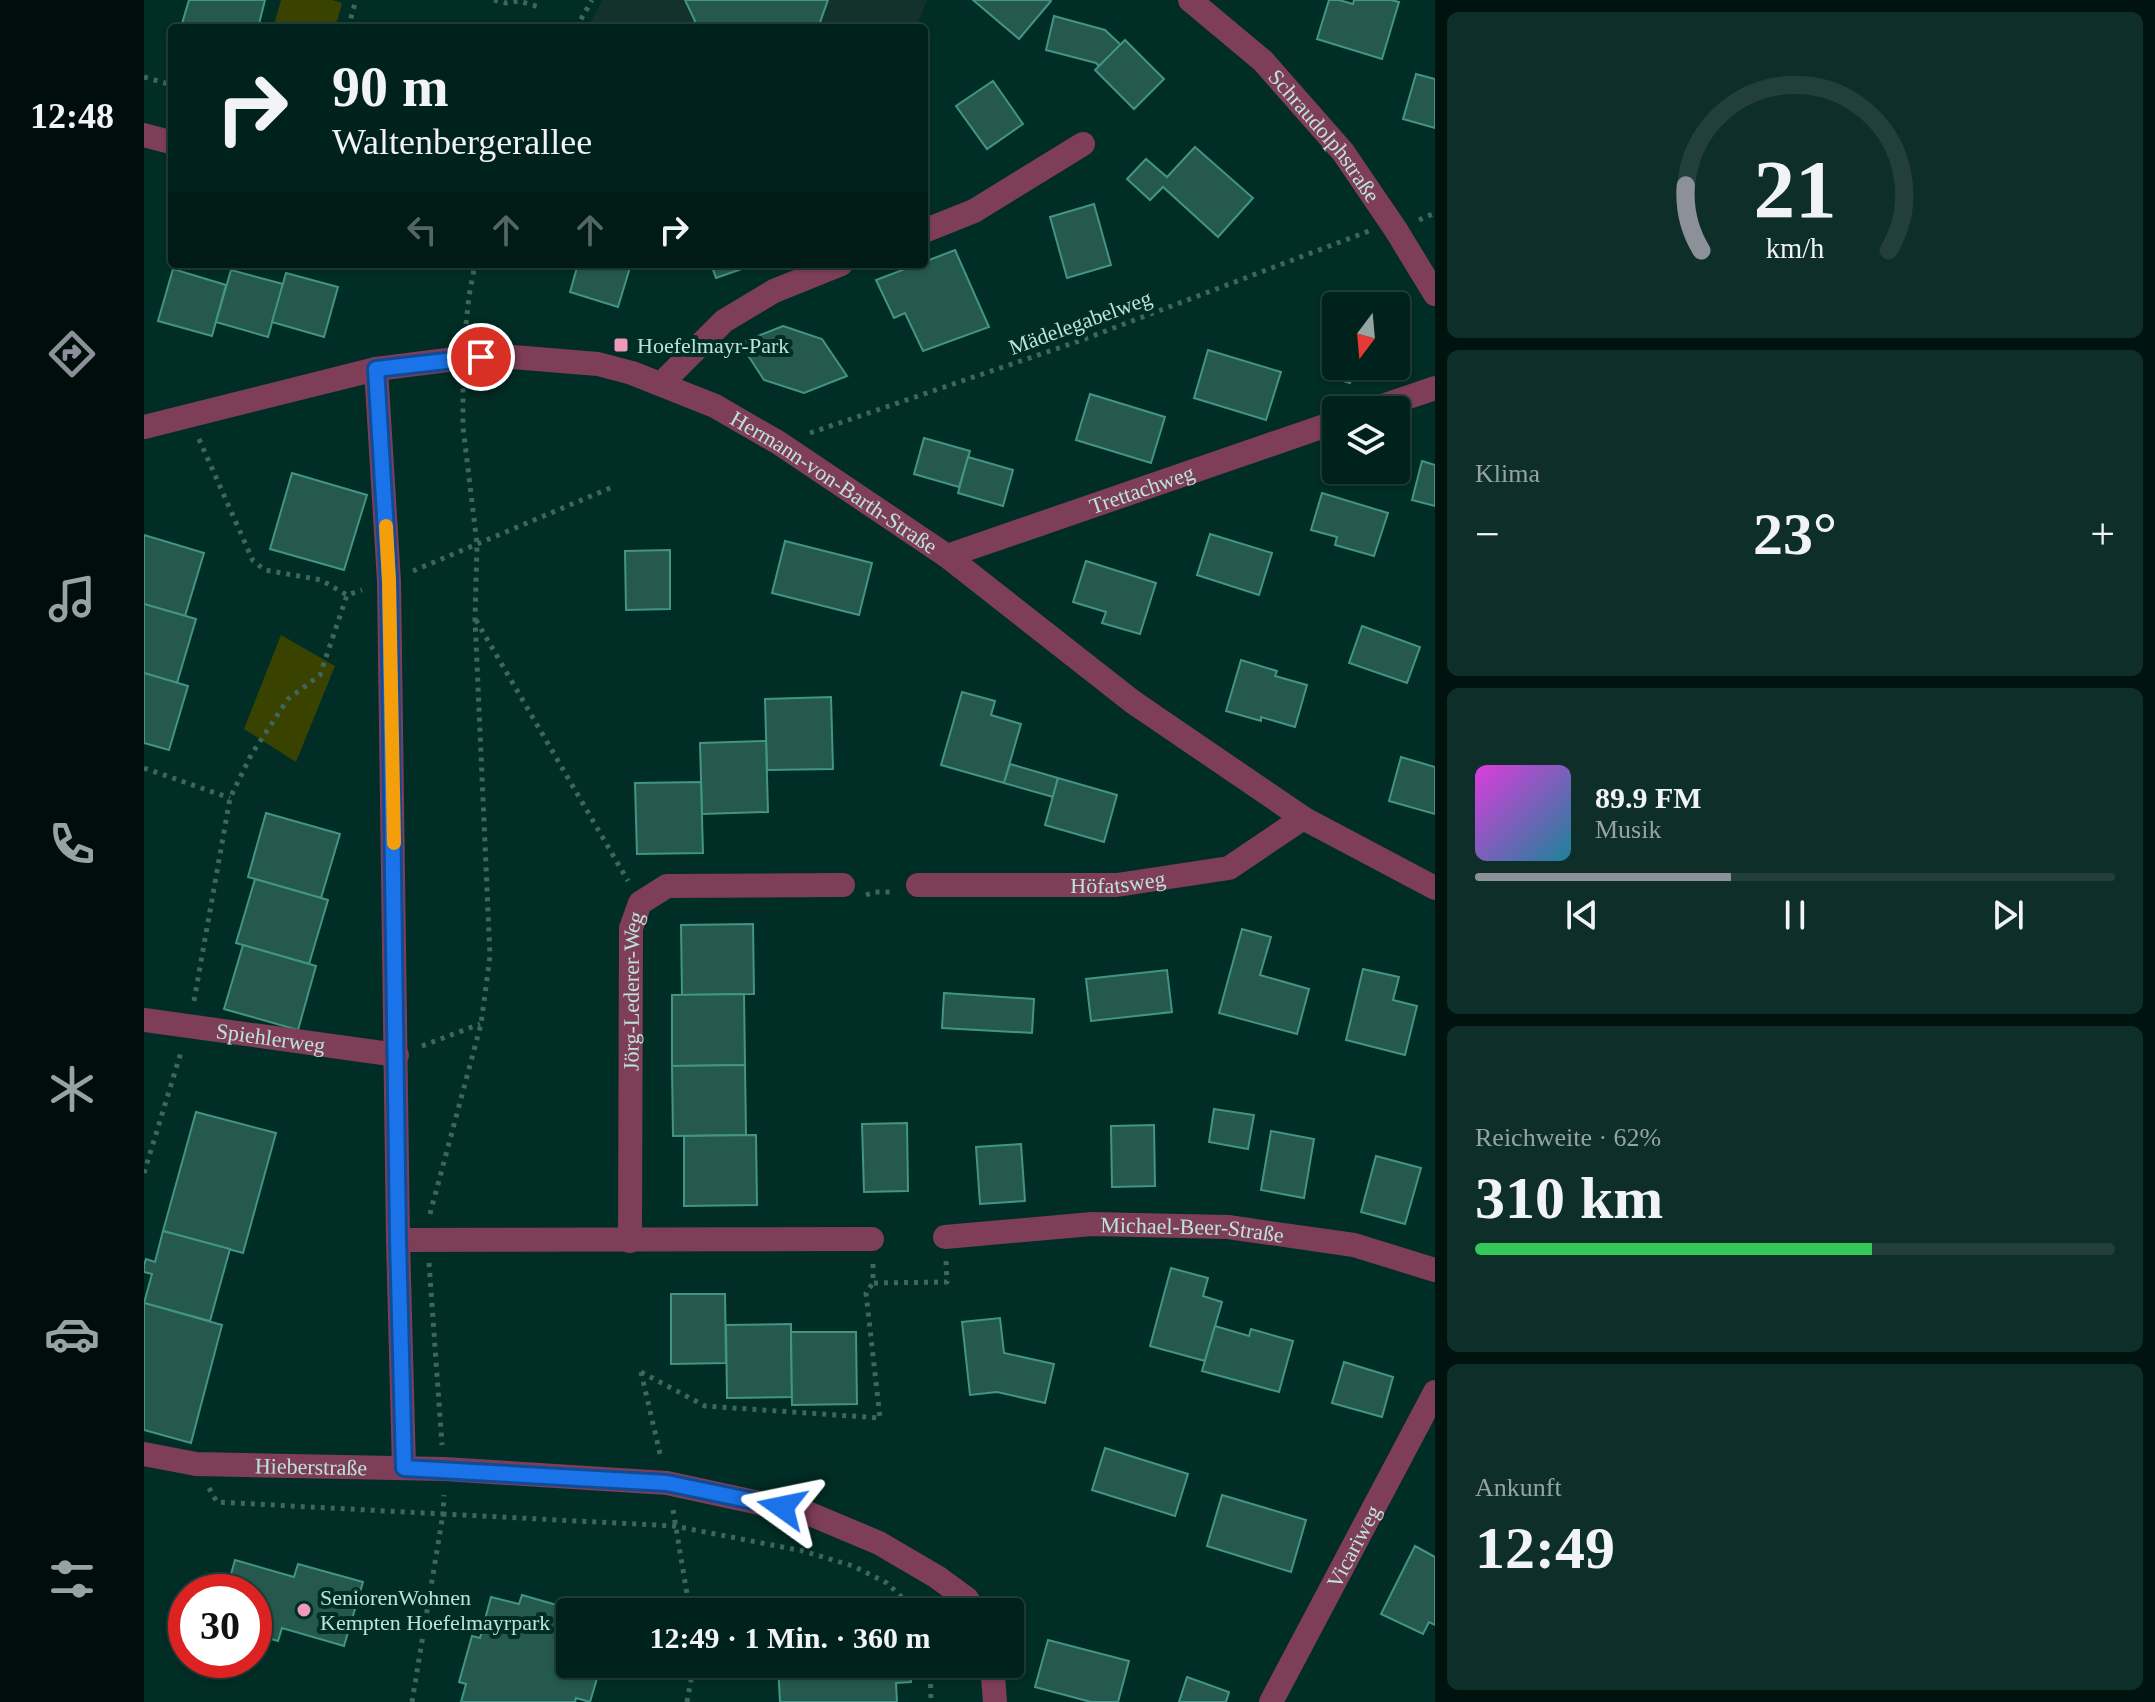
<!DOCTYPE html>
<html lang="de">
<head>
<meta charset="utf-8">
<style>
	body { margin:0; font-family:Georgia,serif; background:#0e2f29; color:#f1f3f6; height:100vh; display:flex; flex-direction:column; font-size:30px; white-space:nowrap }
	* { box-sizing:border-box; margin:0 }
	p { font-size:26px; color:#95a4a3 }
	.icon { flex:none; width:44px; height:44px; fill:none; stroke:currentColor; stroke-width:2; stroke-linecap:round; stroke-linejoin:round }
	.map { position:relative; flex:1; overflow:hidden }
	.drawer { display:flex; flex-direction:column; gap:12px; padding:12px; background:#00130f; width:720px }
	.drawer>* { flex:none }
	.hud { position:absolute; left:24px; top:24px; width:760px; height:244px; border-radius:8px; box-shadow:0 2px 6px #0004,0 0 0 2px #223f3b; background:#00221c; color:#f1f3f6; overflow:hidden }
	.needle { width:52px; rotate:196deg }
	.buttons { position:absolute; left:1178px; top:292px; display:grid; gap:16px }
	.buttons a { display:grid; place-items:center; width:88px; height:88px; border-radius:8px; background:#00221c; box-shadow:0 2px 6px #0004,0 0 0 2px #223f3b; font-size:40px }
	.speed { position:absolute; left:24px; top:1574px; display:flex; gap:16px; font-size:40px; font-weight:700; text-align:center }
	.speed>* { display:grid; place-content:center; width:104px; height:104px; border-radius:50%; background:#00221c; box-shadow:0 2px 6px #0004,0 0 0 2px #223f3b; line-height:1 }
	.speed .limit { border:12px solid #d22; background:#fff; color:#111 }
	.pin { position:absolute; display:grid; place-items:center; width:68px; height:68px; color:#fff; margin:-34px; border:4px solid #fff; border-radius:50%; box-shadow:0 2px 8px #0007 }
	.me { position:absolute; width:88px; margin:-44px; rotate:282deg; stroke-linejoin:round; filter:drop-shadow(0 0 6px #0008) }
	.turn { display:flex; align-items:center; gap:28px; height:168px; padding:0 32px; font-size:36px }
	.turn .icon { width:104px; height:104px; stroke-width:2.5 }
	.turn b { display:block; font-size:56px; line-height:68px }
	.lanes { display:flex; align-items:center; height:76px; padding:0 32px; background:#0003; justify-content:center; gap:40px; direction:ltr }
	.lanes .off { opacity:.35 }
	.big { font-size:60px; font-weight:800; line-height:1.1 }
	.drawer .tile { flex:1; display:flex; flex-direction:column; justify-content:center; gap:12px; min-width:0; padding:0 28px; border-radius:12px; background:#0e2f29 }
	.drawer .dial { align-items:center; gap:0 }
	.dial svg { height:208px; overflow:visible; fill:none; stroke:#223f3b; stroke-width:7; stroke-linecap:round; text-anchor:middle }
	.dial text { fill:#f1f3f6; stroke:none }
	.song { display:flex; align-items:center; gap:24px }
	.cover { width:96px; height:96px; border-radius:12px; background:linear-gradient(135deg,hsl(300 70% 55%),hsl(190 70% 35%)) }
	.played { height:8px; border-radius:4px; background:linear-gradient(90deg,#8c9099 40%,#223f3b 40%) }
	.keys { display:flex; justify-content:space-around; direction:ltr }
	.heat { display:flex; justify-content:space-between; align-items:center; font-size:44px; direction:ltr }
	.charge { height:12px; border-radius:6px; background:linear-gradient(90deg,#34c759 62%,#223f3b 0) }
	.trip { position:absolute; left:412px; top:1598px; width:468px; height:80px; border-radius:8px; background:#00221c; box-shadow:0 2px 6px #0004,0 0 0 2px #223f3b; font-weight:800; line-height:80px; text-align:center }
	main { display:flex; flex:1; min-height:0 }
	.menu { display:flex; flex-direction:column; width:144px; justify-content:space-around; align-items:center; background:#000e0b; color:#95a4a3 }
	.menu .icon { width:56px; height:56px }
	.menu .selected { color:#8c9099 }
	.menu b { font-size:36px; color:#f1f3f6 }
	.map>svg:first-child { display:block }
	.built { fill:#14322c }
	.green { fill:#3a4200 }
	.building { fill:#25594e; stroke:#429584; stroke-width:2 }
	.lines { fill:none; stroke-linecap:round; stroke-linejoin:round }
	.path { stroke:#3c675e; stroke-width:5; stroke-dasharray:4 6; stroke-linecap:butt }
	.minor { stroke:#7e3e57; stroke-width:24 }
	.route-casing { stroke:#114b97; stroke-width:20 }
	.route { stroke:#1a73e8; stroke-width:14 }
	.slow { stroke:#f59e0b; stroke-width:14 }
	.poi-dot { fill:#ef9ab8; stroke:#002d25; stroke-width:3 }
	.labels { text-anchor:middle; stroke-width:8; stroke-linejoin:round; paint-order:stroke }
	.street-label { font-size:22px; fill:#bce3d9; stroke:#002d25 }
	.poi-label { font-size:22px; fill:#bce3d9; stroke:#002d25; text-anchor:start }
</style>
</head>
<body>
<main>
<nav class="menu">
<b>12:48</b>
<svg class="icon selected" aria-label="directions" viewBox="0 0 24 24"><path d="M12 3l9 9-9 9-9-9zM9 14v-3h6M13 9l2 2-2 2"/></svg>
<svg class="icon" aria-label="music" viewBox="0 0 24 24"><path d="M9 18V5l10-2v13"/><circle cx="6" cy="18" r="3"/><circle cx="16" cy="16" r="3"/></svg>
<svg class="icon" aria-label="phone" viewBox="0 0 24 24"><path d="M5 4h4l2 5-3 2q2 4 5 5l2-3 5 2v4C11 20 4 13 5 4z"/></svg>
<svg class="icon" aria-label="climate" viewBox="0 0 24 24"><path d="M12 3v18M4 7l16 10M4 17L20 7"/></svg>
<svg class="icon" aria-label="car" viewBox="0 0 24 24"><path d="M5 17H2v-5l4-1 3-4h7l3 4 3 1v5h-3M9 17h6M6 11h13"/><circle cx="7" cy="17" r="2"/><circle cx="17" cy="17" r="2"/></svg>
<svg class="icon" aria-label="filters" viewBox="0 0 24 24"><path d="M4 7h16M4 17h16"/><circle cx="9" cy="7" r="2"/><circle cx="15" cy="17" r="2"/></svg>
</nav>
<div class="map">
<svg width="1291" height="1702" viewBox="0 0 1291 1702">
	<rect width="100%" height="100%" fill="#002d25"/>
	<polygon class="built" points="459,0 783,0 772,28 443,28"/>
	<g class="green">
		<polygon points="137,0 188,0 198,3 191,28 129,28"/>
		<polygon points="137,635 191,666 152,762 100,729"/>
	</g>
	<g class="building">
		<polygon points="45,0 121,0 114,28 42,28 37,27"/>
		<polygon points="541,0 684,0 674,28 548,28 551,21"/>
		<polygon points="829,0 906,0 907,1 875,39"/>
		<polygon points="1185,0 1195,0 1209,4 1210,0 1247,0 1255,2 1238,59 1173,39"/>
		<polygon points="910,16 961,30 977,45 955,66 952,63 902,50"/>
		<polygon points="981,40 1020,79 990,109 951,70"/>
		<polygon points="1272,74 1291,79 1291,128 1259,119"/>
		<polygon points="849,81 879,124 843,149 812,106"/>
		<polygon points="1051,147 1109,198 1074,237 1019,187 1006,200 983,179 1002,159 1023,177"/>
		<polygon points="950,204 967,265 923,278 906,217"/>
		<polygon points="811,250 845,327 779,351 761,313 750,318 732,280 774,264 780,264 780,262"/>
		<polygon points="434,264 487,264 474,307 426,292"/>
		<polygon points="567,264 612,264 572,278"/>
		<polygon points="29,269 82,285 68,336 14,321"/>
		<polygon points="87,270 139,284 124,337 72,322"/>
		<polygon points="142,273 194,287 180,337 128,322"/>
		<polygon points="1190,309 1192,310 1192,366 1211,366 1206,383 1186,377 1191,359 1177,355"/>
		<polygon points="1252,319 1261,322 1252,355"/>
		<polygon points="639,326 678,339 703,376 660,393 620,380 596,343"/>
		<polygon points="1064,350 1137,372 1122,420 1050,398"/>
		<polygon points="1219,366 1249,366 1246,374"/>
		<polygon points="946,394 1021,417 1007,463 932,440"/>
		<polygon points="780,438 826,451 815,487 770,474"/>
		<polygon points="824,457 869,470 859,506 814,493"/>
		<polygon points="1278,461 1291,465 1291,506 1268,500"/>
		<polygon points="148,473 223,495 200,570 126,549"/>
		<polygon points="1178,493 1244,513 1230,556 1191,545 1193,537 1167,530"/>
		<polygon points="1066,534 1128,553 1115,595 1053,575"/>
		<polygon points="0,535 60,553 41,616 0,604"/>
		<polygon points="641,541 728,563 715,615 628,593"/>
		<polygon points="526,550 526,609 482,610 481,551"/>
		<polygon points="942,561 1012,583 996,634 958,623 962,612 929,602"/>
		<polygon points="0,604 52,619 33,683 0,673"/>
		<polygon points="1218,626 1276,647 1263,683 1205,663"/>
		<polygon points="1097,660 1133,671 1131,676 1163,685 1151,727 1117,717 1117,721 1082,711"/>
		<polygon points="0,673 44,686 25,750 0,743"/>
		<polygon points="818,692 851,701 847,715 877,724 860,783 797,765"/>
		<polygon points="687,697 689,769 623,770 621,699"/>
		<polygon points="622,741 624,812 558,814 556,743"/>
		<polygon points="1257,757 1291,767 1291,814 1245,801"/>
		<polygon points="866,764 914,778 909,797 860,783"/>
		<polygon points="914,778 973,795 960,842 901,825"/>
		<polygon points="557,782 559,853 493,854 491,783"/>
		<polygon points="122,813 196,834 177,898 104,877"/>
		<polygon points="111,879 184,900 165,964 92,943"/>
		<polygon points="609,924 610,994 538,995 537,925"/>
		<polygon points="1098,929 1127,937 1116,975 1165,989 1153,1034 1075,1013"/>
		<polygon points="99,945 172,966 154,1030 80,1009"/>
		<polygon points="1219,969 1255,977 1249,1000 1273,1006 1261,1055 1202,1040"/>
		<polygon points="1023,970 1028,1012 947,1021 942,979"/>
		<polygon points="800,993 890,999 888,1033 798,1028"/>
		<polygon points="600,994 601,1065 528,1066 528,995"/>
		<polygon points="601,1065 602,1135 529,1136 528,1066"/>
		<polygon points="1070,1109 1110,1115 1104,1149 1065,1142"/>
		<polygon points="52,1112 132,1133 99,1253 19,1231"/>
		<polygon points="763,1123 764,1191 720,1192 718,1124"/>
		<polygon points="1010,1125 1011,1186 968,1187 967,1126"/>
		<polygon points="1127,1131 1170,1139 1160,1198 1117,1190"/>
		<polygon points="612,1135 613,1205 540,1206 540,1136"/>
		<polygon points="877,1144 881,1201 836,1204 832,1147"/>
		<polygon points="1232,1156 1277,1168 1261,1224 1217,1212"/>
		<polygon points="19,1231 86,1249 66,1321 0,1303 8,1274 0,1272 0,1265 2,1259 11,1262"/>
		<polygon points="1027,1268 1064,1278 1059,1296 1078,1302 1061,1361 1006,1346"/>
		<polygon points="527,1294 581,1294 582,1363 527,1364"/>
		<polygon points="0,1303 78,1325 47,1443 0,1430"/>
		<polygon points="856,1318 860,1353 910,1364 901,1403 853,1392 826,1395 818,1322"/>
		<polygon points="647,1324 648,1397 583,1398 582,1325"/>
		<polygon points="1071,1326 1105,1336 1107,1329 1149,1341 1135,1392 1058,1371"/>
		<polygon points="647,1332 712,1332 713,1404 648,1405"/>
		<polygon points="1200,1362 1249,1377 1238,1417 1188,1403"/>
		<polygon points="961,1448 1044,1474 1031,1516 948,1490"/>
		<polygon points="1078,1495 1162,1520 1147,1572 1063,1546"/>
		<polygon points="1271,1546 1291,1557 1291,1625 1285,1622 1279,1634 1237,1614"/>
		<polygon points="91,1560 150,1577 154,1564 219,1582 200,1646 138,1628 134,1641 110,1634 110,1592 82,1592"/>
		<polygon points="378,1595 437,1612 426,1612 426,1664 457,1665 446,1702 432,1698 431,1702 317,1702 322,1684 315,1682 328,1636 336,1638 347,1597 375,1604"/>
		<polygon points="743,1599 743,1612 641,1612 670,1611 670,1601"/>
		<polygon points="904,1640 985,1661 974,1702 947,1702 891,1687"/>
		<polygon points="634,1664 766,1664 767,1682 752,1683 753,1702 636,1702"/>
		<polygon points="1043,1677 1085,1692 1082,1702 1035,1702"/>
	</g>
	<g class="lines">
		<g class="path">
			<polyline points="350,0 362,3 375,1 395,7"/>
			<polyline points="204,28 212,0"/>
			<polyline points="432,28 448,0"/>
			<polyline points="0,77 28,85"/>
			<polyline points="1275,220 1291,213"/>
			<polyline points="321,334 325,296 331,264"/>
			<polyline points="666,433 938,340 1225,231"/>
			<polyline points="55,439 109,561 121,570 177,580 203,595"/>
			<polyline points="269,571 471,486"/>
			<polyline points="332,620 484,881"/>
			<polyline points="0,768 86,798"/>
			<polyline points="722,895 731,892 751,892"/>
			<polyline points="50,1001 86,798 107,755 144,699 176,675 203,595 218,590"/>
			<polyline points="278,1046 336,1024"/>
			<polyline points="0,1173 38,1049"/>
			<polyline points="286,1214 337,1024 346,956 331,619 333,544 319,427 319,384"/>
			<polyline points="285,1263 298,1445"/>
			<polyline points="729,1264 729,1283 803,1282 802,1261"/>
			<polyline points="497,1372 561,1406 736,1418 722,1293 729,1283"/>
			<polyline points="497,1372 517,1458"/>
			<polyline points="65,1488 73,1502 299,1514 300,1495"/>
			<polyline points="529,1510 546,1612"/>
			<polyline points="786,1664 787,1702"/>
			<polyline points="268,1702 299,1514 530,1526 659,1551 709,1566 743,1583 773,1612"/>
			<polyline points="543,1702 550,1664"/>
		</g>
		<g class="minor">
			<path id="s1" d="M1046 0 1119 61 1199 152 1252 230 1291 294"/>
			<polyline points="0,135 26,142"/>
			<polyline points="780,231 830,211 939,144"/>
			<polyline points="232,369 245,581 254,1240 260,1468"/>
			<polyline points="517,384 580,321 630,291 697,264"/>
			<polyline points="1226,410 1291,388"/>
			<path id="s2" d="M0 427 232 369 319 358 356 356 454 364 488 373 571 406 635 443 803 556 989 702 1140 805 1159 818 1291 888"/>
			<path id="s3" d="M803 556 1192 422"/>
			<path id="s4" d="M774 885H973L1085 868 1159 818"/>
			<path id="s5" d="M0 1020 253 1055"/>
			<path id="s6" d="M801 1237 948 1224 1084 1227 1210 1245 1291 1270"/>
			<polyline points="254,1240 728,1239"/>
			<path id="s7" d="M486 1241 487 928 496 903 523 886 699 885"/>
			<path id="s8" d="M0 1454 52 1464 300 1469 523 1483 666 1514 735 1543 793 1577 823 1599 830 1612"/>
			<polyline points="848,1664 851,1702"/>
			<path id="s9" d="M1127 1702 1291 1392"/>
		</g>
	</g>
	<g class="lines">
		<g class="route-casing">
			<polyline id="route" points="337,357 232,369 245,581 254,1240 260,1468 523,1483 638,1507"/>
		</g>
		<use href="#route" class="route"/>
		<polyline class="slow" points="242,526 245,581 250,843"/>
	</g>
	<g class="poi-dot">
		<rect x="469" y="337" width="16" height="16" rx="4"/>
		<circle cx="160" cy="1610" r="8"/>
	</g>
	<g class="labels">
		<g class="street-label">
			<text dy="8" stroke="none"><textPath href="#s1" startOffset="192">Schraudolphstraße</textPath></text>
			<text transform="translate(936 322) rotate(-20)" y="8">Mädelegabelweg</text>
			<text dy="8" stroke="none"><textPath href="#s2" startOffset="728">Hermann-von-Barth-Straße</textPath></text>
			<text dy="8" stroke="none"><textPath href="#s3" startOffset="206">Trettachweg</textPath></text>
			<text dy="8" stroke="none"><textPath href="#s4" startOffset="200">Höfatsweg</textPath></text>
			<text dy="8" stroke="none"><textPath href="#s7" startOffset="250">Jörg-Lederer-Weg</textPath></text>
			<text dy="8" stroke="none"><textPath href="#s5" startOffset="128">Spiehlerweg</textPath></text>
			<text dy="8" stroke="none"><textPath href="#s6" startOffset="248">Michael-Beer-Straße</textPath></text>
			<text dy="8" stroke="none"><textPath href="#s8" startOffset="168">Hieberstraße</textPath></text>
			<text dy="8" stroke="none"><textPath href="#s9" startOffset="176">Vicariweg</textPath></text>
		</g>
		<g class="poi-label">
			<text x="493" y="353">Hoefelmayr-Park</text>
			<text x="176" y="1605">SeniorenWohnen<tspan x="176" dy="25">Kempten Hoefelmayrpark</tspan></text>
		</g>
	</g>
</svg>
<div class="buttons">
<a><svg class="needle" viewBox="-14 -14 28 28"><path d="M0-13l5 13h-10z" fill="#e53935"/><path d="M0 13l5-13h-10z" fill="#95a4a3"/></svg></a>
<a><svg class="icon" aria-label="layers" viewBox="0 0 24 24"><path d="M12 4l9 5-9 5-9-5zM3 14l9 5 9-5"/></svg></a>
</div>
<div class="speed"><div class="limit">30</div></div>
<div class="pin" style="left:337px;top:357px;background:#d93025"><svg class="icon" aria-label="arrive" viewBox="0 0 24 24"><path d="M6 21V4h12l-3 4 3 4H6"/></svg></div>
<svg class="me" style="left:638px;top:1507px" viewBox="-20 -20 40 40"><path d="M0-17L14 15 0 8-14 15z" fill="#1a73e8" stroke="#fff" stroke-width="4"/></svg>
<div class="trip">12:49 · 1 Min. · 360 m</div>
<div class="hud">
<div class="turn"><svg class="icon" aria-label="right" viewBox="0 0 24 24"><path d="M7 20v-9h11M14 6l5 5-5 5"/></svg><div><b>90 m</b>Waltenbergerallee</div></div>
<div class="lanes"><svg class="icon off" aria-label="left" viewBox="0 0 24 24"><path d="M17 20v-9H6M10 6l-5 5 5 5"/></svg><svg class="icon off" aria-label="ahead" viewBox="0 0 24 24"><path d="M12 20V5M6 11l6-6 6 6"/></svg><svg class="icon off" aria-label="ahead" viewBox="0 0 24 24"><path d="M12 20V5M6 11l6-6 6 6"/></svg><svg class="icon" aria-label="right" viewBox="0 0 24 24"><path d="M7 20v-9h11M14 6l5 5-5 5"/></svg></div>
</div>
</div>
<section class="drawer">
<div class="tile dial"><svg viewBox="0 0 100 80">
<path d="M14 69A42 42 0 1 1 86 69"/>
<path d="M14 69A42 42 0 0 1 8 44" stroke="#8c9099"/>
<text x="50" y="56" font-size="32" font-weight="700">21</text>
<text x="50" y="72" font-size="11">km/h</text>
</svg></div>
<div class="tile"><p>Klima</p>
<div class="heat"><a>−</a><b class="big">23°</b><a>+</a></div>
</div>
<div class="tile">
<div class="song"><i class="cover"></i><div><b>89.9 FM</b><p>Musik</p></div></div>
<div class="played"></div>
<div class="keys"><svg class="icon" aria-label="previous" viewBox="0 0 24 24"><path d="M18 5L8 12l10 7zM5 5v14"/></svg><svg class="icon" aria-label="pause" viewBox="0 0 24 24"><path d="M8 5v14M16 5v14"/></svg><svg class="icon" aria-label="next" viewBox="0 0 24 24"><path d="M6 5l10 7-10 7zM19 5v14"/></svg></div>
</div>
<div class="tile"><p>Reichweite · 62%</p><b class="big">310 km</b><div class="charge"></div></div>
<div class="tile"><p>Ankunft</p><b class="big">12:49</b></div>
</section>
</main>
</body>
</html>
